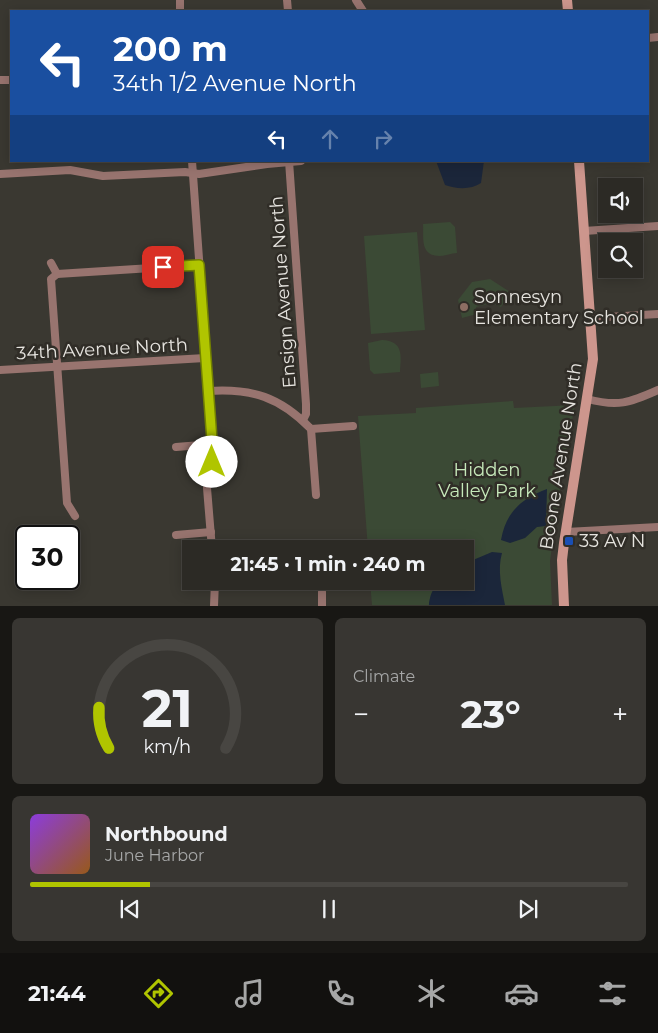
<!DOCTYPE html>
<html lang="en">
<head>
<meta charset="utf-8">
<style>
	body { margin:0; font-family:Montserrat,sans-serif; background:#383632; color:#f1f3f6; height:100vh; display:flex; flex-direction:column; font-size:19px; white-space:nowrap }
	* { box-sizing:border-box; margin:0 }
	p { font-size:16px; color:#a6a7a7 }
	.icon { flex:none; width:28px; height:28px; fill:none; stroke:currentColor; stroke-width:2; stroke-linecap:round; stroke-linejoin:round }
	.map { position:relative; height:606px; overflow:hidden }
	.side { display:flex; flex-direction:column; gap:12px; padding:12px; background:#181714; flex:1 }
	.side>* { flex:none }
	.hud { position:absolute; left:10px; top:10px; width:639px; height:152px; border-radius:0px; box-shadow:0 2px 12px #0003,0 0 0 1px #484642; background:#1a4fa0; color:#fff; overflow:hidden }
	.fabs { position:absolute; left:598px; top:178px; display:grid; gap:10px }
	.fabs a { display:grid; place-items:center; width:45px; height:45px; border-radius:0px; background:#2c2a25; box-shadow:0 2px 12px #0003,0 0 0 1px #484642; font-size:25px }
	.speed { position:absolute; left:15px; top:525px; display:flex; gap:10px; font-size:25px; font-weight:700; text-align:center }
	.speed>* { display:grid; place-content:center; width:65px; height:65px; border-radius:50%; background:#2c2a25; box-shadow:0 2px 12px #0003,0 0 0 1px #484642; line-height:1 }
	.speed .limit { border:2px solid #111; border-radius:8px; background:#fff; color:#111 }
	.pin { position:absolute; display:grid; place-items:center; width:42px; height:42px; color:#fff; margin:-21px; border-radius:10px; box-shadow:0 2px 8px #0006 }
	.me { position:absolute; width:55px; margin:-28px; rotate:0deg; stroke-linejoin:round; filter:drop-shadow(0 0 4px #0008) }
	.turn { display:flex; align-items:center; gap:18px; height:105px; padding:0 20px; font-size:22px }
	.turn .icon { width:65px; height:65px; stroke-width:2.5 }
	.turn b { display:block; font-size:35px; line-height:42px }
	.lanes { display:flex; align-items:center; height:48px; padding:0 20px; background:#0003; justify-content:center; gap:25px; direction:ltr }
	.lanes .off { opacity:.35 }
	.big { font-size:38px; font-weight:700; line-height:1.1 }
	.side .widget { flex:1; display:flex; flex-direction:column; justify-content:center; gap:8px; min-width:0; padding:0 18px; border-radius:8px; background:#383632 }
	.side .dial { align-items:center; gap:0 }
	.dial svg { height:130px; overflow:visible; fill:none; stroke:#484642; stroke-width:7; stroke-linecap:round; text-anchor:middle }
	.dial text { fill:#f1f3f6; stroke:none }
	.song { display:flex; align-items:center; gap:15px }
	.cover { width:60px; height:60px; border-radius:8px; background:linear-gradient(135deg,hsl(270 70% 55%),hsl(30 70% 35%)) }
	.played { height:5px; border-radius:2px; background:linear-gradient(90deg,#b0c500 20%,#484642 20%) }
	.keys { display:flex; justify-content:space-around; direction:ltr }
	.heat { display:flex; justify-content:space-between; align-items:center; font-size:28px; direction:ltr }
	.side .tiles { flex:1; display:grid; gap:12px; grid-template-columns:1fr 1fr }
	.widget:last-child { grid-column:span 2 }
	.trip { position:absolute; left:182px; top:540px; width:292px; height:50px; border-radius:0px; background:#2c2a25; box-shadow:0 2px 12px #0003,0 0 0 1px #484642; font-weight:700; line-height:50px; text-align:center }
	.dock { display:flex; height:80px; justify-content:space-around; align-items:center; background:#12110f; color:#a6a7a7 }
	.dock .icon { width:35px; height:35px }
	.dock .current { color:#b0c500 }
	.dock b { font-size:22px; color:#f1f3f6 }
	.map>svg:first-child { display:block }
	.green { fill:#3b4a35 }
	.water { fill:#1b263a }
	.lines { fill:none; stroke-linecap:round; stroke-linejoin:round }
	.street { stroke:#98746f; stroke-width:8 }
	.secondary { stroke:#cd968d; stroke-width:10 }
	.route-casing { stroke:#728000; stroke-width:12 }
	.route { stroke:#b0c500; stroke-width:9 }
	.education-dot { fill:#8d6e63; stroke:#302d27; stroke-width:2 }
	.transit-dot { fill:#1a4fb4; stroke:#302d27; stroke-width:2 }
	.labels { text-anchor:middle; stroke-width:5; stroke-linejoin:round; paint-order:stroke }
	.street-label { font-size:18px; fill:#e6e4df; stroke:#302d27 }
	.poi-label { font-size:18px; fill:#e6e4df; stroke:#302d27; text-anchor:start }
	.park-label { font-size:18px; fill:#c6e8ba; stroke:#302d27 }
</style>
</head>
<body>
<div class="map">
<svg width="658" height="606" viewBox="0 0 658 606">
	<rect width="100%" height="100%" fill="#3a3831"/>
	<g class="green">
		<path d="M450 222 455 227 457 253C451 253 446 256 440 256 419 256 424 237 423 224Z"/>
		<polygon points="417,232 425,330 371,334 364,236"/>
		<polygon points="490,279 510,292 501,307 492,303 476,307 477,314 462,318 458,300 472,282"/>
		<path d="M382 340C404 341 401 356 400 372L374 374 370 370 368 343Z"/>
		<polygon points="438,372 439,386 421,388 420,374"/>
		<polygon points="513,401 514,408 575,405 564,461 550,561 552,605 372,605 370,581 466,581 466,549 368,549 358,416 416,413 416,408"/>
	</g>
	<g class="water">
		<path d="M436 161H484L481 183C471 190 456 189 445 185Z"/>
		<path d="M547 489 546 526 537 527 525 538 510 543 501 540C506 512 521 499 547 489Z"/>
		<path d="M492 552 502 553C497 570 502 589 505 605H429C429 599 433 584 442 581 448 579 459 581 466 581V563Z"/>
	</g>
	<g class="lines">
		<g class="street">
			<polyline points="180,0 180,11"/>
			<polyline points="287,0 288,11"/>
			<polyline points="356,0 363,11"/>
			<polyline points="648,38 658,37"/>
			<polyline points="0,80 11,80"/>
			<polyline points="192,161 213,454 207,488 212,549"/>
			<polyline points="289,161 306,404 306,414 303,420"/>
			<polyline points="0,174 70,170 103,176 185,172 199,174 267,164 301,161"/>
			<polyline points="584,231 658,226"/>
			<polyline points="51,263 57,274"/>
			<polyline points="57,274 51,279 67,503 75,516"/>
			<polyline points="57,274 199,265"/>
			<polyline points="591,318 658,314"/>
			<polyline points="0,370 205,358"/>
			<path d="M208 391C252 388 280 397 311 429L353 426"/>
			<path d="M587 399C618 407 629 403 658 390"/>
			<polyline points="311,429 316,495"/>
			<polyline points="176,447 213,444"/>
			<polyline points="566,532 658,527"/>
			<polyline points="176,535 211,532"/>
			<polyline points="214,606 215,581"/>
			<polyline points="322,606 322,592"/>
		</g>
		<g class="secondary">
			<polyline points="567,0 568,11"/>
			<polyline points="564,606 562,560 564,543 593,359 579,161"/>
		</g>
	</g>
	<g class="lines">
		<g class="route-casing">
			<polyline id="route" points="163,267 199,265 213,454 212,462"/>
		</g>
		<use href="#route" class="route"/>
	</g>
	<circle class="education-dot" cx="464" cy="307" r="5"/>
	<rect class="transit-dot" x="564" y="536" width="10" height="10" rx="2.5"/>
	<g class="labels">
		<g class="street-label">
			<text transform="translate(283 292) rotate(-94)" y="6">Ensign Avenue North</text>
			<text transform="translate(102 349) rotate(-3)" y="6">34th Avenue North</text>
			<text transform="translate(561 456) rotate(-81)" y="6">Boone Avenue North</text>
		</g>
		<g class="poi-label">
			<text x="474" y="303">Sonnesyn<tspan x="474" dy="21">Elementary School</tspan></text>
			<text x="579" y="547">33 Av N</text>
		</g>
		<g class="park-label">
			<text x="487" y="476">Hidden<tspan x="487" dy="21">Valley Park</tspan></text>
		</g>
	</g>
</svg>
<div class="fabs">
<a><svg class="icon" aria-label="sound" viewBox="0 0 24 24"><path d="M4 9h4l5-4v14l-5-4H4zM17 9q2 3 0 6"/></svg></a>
<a><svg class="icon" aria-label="search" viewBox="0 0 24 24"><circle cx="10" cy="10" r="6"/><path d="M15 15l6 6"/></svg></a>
</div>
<div class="speed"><div class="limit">30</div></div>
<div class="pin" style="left:163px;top:267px;background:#d93025"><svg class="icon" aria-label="arrive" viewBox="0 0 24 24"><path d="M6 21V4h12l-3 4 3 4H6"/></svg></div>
<svg class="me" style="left:212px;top:462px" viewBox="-20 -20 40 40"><circle r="19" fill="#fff"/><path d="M0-13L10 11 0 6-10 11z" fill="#b0c500"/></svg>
<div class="trip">21:45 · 1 min · 240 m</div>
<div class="hud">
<div class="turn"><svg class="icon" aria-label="left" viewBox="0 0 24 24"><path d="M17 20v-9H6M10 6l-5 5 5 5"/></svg><div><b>200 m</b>34th 1/2 Avenue North</div></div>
<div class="lanes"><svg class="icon" aria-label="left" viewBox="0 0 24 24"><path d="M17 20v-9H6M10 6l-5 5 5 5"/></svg><svg class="icon off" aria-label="ahead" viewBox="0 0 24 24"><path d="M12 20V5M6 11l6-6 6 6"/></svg><svg class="icon off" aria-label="right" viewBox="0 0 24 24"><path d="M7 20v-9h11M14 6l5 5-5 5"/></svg></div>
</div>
</div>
<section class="side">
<div class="tiles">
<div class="widget dial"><svg viewBox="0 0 100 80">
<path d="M14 69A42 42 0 1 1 86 69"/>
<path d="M14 69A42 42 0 0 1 8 44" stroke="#b0c500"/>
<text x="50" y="56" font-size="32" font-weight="700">21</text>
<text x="50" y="72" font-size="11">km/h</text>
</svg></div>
<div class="widget"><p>Climate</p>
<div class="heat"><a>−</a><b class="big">23°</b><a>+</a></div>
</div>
<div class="widget">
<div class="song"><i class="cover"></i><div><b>Northbound</b><p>June Harbor</p></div></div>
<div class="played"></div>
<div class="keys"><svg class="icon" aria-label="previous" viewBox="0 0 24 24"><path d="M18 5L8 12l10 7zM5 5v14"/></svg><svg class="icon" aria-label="pause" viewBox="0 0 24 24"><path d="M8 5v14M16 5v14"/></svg><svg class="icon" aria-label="next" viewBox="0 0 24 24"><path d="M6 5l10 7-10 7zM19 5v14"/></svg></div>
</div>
</div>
</section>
<nav class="dock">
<b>21:44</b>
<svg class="icon current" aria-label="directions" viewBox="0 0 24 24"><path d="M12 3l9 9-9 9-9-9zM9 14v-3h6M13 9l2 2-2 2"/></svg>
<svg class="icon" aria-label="music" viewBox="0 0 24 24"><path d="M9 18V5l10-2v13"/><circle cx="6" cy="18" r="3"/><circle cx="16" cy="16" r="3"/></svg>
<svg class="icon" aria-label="phone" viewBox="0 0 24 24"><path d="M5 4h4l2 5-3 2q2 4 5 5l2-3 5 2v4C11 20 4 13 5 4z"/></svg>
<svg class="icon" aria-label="climate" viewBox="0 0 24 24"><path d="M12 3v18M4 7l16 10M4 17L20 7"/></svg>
<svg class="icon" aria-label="car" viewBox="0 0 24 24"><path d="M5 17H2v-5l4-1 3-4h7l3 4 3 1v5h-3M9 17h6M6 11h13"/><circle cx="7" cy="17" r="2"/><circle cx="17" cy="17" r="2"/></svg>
<svg class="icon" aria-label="filters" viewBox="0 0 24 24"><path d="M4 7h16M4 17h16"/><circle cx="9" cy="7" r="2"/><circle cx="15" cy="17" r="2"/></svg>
</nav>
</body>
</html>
